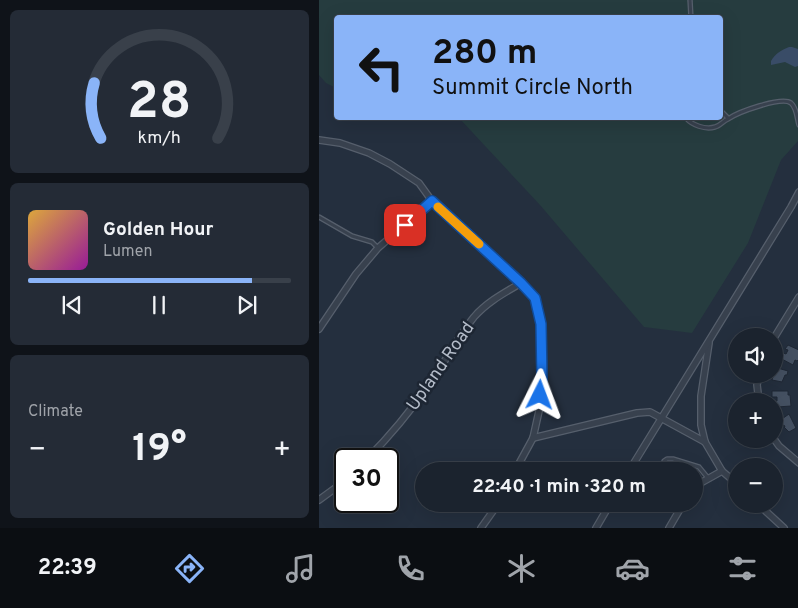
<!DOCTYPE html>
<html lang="en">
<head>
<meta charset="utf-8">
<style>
	body { margin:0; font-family:Overpass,sans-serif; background:#242b36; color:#f1f3f6; height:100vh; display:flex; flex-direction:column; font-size:19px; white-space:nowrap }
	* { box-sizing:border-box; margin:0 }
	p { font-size:16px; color:#a0a4aa }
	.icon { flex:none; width:28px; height:28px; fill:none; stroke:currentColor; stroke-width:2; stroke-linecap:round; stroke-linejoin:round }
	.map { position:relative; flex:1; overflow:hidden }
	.panel { display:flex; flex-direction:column; gap:10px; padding:10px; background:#0f1319; width:319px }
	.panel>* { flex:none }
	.top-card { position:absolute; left:15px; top:15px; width:389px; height:105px; border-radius:5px; box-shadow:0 5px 20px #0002,0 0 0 1px #39404a; background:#8ab4f8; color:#111; overflow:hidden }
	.buttons { position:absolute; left:409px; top:328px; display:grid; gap:10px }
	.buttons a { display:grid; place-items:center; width:55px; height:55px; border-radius:50%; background:#1b232e; box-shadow:0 5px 20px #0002,0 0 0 1px #39404a; font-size:25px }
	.speed { position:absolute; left:15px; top:448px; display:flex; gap:10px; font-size:25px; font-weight:700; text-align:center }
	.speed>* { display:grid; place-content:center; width:65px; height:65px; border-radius:50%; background:#1b232e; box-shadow:0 5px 20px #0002,0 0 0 1px #39404a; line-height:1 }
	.speed .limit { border:2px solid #111; border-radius:8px; background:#fff; color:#111 }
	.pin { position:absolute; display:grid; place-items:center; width:42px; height:42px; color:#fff; margin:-21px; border-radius:10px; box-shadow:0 2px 8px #0006 }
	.me { position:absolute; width:55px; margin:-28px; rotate:3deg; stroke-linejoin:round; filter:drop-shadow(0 0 4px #0008) }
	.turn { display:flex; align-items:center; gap:18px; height:105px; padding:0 15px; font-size:22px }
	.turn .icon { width:65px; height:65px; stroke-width:2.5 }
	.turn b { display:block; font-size:35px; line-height:42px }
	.big { font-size:38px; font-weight:700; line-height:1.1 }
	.panel .tile { flex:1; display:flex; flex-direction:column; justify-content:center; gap:8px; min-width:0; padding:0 18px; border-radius:8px; background:#242b36 }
	.panel .dial { align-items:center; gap:0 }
	.dial svg { height:130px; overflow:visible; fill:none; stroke:#39404a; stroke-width:7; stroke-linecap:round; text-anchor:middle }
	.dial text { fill:#f1f3f6; stroke:none }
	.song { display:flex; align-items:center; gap:15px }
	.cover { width:60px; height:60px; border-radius:8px; background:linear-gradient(135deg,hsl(40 70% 55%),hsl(300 70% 35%)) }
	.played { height:5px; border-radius:2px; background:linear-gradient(90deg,#8ab4f8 85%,#39404a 85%) }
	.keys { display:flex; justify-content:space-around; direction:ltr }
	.heat { display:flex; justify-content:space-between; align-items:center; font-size:28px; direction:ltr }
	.trip { position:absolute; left:96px; top:462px; width:288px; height:50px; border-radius:25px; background:#1b232e; box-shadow:0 5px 20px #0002,0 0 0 1px #39404a; font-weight:700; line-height:50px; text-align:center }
	.menu { display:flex; height:80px; justify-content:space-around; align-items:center; background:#0b0e12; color:#a0a4aa }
	.menu .icon { width:35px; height:35px }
	.menu .on { color:#8ab4f8 }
	.menu b { font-size:22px; color:#f1f3f6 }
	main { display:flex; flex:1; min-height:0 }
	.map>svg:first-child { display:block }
	.green { fill:#263c3f }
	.water { fill:#394c67 }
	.building { fill:#455162; stroke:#1f2835 }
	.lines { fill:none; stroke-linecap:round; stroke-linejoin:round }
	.lane-casing { stroke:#565f6c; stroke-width:5.5 }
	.street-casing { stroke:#565f6c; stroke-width:8 }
	.lane { stroke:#38414e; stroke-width:3 }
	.street { stroke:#38414e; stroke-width:5.5 }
	.route-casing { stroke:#114b97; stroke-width:12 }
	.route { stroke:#1a73e8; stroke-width:9 }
	.slow { stroke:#f59e0b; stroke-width:9 }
	.labels { text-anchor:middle; stroke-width:5; stroke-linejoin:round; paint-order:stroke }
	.street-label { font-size:18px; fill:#b4bcc9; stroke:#1d2633 }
</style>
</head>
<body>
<main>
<section class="panel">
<div class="tile dial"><svg viewBox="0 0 100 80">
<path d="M14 69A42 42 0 1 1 86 69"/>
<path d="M14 69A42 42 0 0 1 10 35" stroke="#8ab4f8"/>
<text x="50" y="56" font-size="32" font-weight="700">28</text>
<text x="50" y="72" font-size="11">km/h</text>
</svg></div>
<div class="tile">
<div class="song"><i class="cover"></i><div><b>Golden Hour</b><p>Lumen</p></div></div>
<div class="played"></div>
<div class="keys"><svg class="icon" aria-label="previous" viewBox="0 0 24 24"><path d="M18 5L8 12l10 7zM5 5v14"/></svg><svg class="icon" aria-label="pause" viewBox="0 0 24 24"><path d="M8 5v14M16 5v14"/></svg><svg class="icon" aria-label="next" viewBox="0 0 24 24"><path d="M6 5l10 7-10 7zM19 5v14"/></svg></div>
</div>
<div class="tile"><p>Climate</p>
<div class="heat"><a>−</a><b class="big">19°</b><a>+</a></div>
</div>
</section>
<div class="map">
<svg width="480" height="528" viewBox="0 0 480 528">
	<rect width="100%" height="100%" fill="#242f3e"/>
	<polygon class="green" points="0,0 479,0 479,141 462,160 429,243 373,333 325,327 221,205 140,118 401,118 401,18 18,18 17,88 7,83 0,75"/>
	<path class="water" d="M470 47H473L479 49V66L476 67 466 62 452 65V61C456 54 462 50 470 47Z"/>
	<g class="building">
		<polygon points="469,345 480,350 480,359 478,361 476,360 474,365 459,357 462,352 467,354 469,350 466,349"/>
		<polygon points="455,367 469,371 468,375 466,375 463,382 453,380 455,374"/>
		<polygon points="453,391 469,391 469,395 471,395 472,406 458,407 458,405 456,405 456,401 458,401 458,397 453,397"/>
		<polygon points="470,414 477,428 470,432 465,427 466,427 465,425 463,426 460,421"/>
	</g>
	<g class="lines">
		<g class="lane-casing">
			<g id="lane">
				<polyline points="371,0 372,18"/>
				<polyline points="401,110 409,118"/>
				<path d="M367 118C373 125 386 130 396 127 401 126 404 121 409 119 419 112 463 96 472 103 478 108 478 119 480 125"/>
				<polyline points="0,217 33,236 53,242 59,248"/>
				<polyline points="358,461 355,466 352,469 347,469 344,466 345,461 348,459 354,459 380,467 389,478"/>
			</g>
		</g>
		<g class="street-casing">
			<g id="street">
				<polyline points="0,140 21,143 50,153 71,164 100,183 113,201 202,283 216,298 222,324 223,379 220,411 214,438 196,471"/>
				<polyline points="0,329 37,274 59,248 113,201"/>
				<polyline points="455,338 480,297"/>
				<polyline points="390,343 382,396 382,425 386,442 403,471 418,484"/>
				<polyline points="440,374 438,385 440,401"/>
				<polyline points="214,438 318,413 331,412 386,442"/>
				<polyline points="455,439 460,446 480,463"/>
				<path d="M48 459C72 435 93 409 112 382 127 360 139 337 155 317 168 302 185 293 202 283"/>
				<polyline points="310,471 472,207 480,192"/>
				<polyline points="375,489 378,485 403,471"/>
				<polyline points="0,500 26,481"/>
				<polyline points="439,504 465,528"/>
				<polyline points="162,528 179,504"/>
				<polyline points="277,528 291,504"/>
				<polyline points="350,528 364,504"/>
			</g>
		</g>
		<use href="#lane" class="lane"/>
		<use href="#street" class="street"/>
	</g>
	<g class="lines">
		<g class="route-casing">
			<polyline id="route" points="86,225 113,201 202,283 216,298 222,324 223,379 221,395"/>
		</g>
		<use href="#route" class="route"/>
		<polyline class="slow" points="119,207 160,244"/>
	</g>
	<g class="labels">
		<g class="street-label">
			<text transform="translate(121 366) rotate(-55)" y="6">Upland Road</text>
		</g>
	</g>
</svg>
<div class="buttons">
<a><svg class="icon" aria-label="sound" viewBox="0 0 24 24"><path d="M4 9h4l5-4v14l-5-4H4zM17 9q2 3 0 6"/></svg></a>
<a>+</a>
<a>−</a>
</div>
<div class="speed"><div class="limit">30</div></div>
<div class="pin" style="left:86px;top:225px;background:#d93025"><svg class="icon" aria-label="arrive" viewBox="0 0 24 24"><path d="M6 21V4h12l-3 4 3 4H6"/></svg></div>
<svg class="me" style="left:221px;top:395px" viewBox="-20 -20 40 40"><path d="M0-17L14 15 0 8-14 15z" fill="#1a73e8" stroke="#fff" stroke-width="4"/></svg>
<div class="trip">22:40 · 1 min · 320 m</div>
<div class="top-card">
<div class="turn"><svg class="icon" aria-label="left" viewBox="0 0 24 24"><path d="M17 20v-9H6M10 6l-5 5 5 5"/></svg><div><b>280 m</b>Summit Circle North</div></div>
</div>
</div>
</main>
<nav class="menu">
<b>22:39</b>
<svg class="icon on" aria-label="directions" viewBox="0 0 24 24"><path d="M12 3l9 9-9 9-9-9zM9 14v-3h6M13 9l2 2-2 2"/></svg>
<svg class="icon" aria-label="music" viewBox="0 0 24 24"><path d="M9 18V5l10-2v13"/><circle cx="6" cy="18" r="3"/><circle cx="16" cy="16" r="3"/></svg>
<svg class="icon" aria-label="phone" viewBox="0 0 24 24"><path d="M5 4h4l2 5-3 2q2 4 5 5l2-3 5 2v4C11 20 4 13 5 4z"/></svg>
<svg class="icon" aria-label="climate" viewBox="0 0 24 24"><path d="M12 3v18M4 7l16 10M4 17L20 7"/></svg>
<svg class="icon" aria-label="car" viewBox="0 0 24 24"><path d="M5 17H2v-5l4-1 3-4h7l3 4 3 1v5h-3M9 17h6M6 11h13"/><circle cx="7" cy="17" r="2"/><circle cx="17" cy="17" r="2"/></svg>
<svg class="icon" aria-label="filters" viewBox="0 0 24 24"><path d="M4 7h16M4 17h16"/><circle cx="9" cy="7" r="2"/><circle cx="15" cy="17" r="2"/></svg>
</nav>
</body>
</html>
